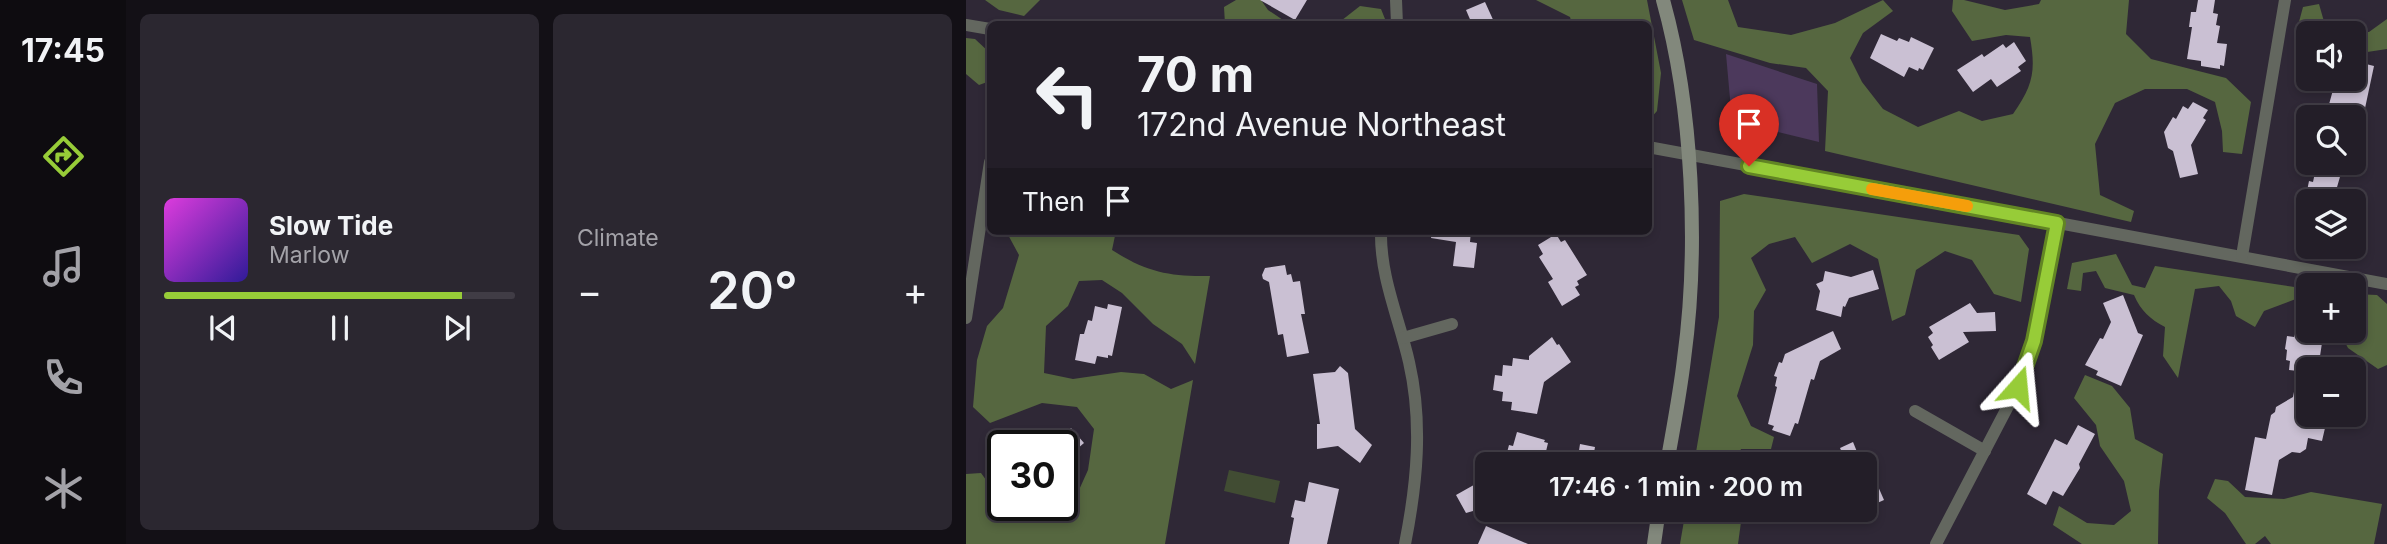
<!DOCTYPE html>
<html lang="en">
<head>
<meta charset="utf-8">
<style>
	body { margin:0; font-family:Inter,sans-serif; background:#2b2730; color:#f1f3f6; height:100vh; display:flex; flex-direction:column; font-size:26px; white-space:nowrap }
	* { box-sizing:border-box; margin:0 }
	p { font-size:23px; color:#a3a2a8 }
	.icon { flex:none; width:38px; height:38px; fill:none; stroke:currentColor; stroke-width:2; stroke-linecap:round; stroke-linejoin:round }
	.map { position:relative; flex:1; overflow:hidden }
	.side { display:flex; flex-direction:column; gap:14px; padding:14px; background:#131016; width:840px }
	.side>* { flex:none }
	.hud { position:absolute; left:21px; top:21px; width:665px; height:214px; border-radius:10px; box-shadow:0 4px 10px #0003,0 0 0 2px #403c45; background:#231e28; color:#f1f3f6; overflow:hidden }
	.tools { position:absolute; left:1330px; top:21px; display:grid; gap:14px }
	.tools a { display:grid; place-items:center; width:70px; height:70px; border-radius:10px; background:#231e28; box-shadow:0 4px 10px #0003,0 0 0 2px #403c45; font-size:35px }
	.speed { position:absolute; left:21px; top:430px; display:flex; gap:14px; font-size:35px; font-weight:700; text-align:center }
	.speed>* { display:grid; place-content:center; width:91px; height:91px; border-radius:50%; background:#231e28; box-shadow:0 4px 10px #0003,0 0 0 2px #403c45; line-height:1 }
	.speed .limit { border:4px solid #111; border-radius:10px; background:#fff; color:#111 }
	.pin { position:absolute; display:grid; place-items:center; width:60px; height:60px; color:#fff; margin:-72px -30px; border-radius:50% 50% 50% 0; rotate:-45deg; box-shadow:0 0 7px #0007 }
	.pin .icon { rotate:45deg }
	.me { position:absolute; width:77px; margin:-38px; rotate:18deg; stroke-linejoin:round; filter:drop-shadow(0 0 5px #0008) }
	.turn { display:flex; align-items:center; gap:24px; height:147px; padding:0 35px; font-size:32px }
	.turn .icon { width:91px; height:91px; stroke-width:2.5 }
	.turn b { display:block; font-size:49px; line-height:60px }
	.then { display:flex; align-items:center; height:66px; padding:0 35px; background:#0003; gap:14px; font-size:26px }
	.big { font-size:52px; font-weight:600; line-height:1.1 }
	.side .tile { flex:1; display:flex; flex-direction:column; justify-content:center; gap:10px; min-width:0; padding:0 24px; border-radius:10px; background:#2b2730 }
	.song { display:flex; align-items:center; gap:21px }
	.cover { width:84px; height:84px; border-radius:10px; background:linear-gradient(135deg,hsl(300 70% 55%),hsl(250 70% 35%)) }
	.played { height:7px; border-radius:4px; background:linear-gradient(90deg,#97cc38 85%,#403c45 85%) }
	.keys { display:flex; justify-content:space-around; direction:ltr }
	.heat { display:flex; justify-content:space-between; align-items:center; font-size:38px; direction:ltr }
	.side .tiles { flex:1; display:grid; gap:14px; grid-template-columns:repeat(2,1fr) }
	.trip { position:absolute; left:509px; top:452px; width:402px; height:70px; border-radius:10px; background:#231e28; box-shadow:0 4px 10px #0003,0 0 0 2px #403c45; font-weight:600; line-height:70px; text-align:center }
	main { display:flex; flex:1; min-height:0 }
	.tab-bar { display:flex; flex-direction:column; width:126px; justify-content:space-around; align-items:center; background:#0e0c10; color:#a3a2a8 }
	.tab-bar .icon { width:49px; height:49px }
	.tab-bar .selected { color:#97cc38 }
	.tab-bar b { font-size:32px; color:#f1f3f6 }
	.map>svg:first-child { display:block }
	.green { fill:#414c33 }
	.forest { fill:#566740 }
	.water { fill:#4c395c }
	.building { fill:#cac0d3 }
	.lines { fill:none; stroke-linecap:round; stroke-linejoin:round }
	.street { stroke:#63675f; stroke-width:12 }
	.secondary { stroke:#82887c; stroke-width:14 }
	.route-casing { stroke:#628524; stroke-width:18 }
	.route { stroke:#97cc38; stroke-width:12 }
	.slow { stroke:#f59e0b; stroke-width:12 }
</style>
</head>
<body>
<main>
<nav class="tab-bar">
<b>17:45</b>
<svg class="icon selected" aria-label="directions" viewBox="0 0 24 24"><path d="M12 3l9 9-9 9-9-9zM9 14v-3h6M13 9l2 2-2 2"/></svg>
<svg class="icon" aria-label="music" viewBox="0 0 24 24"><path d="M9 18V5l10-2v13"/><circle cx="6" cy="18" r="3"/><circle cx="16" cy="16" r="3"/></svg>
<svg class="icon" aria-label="phone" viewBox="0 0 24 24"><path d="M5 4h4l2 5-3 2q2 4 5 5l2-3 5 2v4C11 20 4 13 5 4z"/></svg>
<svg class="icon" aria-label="climate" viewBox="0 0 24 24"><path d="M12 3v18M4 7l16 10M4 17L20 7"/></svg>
</nav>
<section class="side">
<div class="tiles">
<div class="tile">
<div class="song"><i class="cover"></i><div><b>Slow Tide</b><p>Marlow</p></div></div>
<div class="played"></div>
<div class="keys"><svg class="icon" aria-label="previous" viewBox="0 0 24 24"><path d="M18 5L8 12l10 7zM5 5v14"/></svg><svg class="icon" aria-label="pause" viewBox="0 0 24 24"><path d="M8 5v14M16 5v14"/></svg><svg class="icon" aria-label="next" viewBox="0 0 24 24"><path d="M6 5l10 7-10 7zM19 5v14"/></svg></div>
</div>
<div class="tile"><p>Climate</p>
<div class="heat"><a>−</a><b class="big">20°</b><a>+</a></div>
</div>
</div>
</section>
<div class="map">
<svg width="1421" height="544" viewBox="0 0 1421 544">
	<rect width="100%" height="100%" fill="#2f2836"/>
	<polygon class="green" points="263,470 314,481 309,503 258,491"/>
	<g class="forest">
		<polygon points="19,0 74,0 58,16 33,10"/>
		<polygon points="270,0 295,0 302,10 323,24 259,24 258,7"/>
		<polygon points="570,0 681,0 695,73 691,111 683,120 682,24 606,24 604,17"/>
		<path d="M716 0H762L772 27 825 35 869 23 917 0 927 11 897 33 884 58 896 82 917 109 952 127 993 111 1016 121 1047 114C1067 85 1070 72 1064 37L1040 35 1006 41 986 11 987 0H998L1039 10 1073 4 1075 0H1163L1160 34 1185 59 1260 78 1285 102 1276 154 1257 152 1256 131 1249 102 1221 89H1179L1149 103 1129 144 1134 195 1168 211 1165 222 859 151 862 91 840 68 804 63 728 40Z"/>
		<polygon points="1353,4 1361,32 1403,32 1421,19 1421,49 1388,54 1388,33 1342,33 1342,44 1330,33 1337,7"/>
		<polygon points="394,6 415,9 421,24 371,24"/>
		<polygon points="0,38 9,39 24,53 24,81 13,85 0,74"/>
		<polygon points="778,194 1053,235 1063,249 1055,302 1028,294 1006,260 979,251 950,270 939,315 926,321 912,259 884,244 846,263 829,237 803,244 785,258 800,290 788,311 787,345 771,396 785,426 808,437 805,449 775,449 768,464 728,464 753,317 754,201"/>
		<path d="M40 231H150L146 250C180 272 205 277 244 276L229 364 216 344 187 324 156 293 136 280 113 281 102 306 80 326 78 373 107 379 155 372 178 374 205 389 227 380 199 544H0V474L15 473 31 495 37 498V506H50L71 517 108 501 122 470 128 429 111 407 76 403 24 423 7 407 11 360 21 326 37 308 53 255Z"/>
		<path d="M1150 254 1166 285 1179 288 1189 266 1335 288V297L1298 311 1289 327 1270 316 1265 301 1253 286 1229 289 1212 378 1197 356 1199 327C1184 319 1175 311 1168 295L1139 288 1130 271 1117 273 1115 291 1101 289 1106 263Z"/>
		<polygon points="1388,294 1411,295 1421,304 1421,365 1412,369 1382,348 1373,331 1388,331"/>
		<polygon points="1119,375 1146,386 1164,408 1169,439 1197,454 1193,491 1192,544 1116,544 1087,525 1093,506 1121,523 1148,525 1165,511 1158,481 1134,446 1130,425 1108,398"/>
		<polygon points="1249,479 1262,481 1279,497 1318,499 1345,492 1416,504 1408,544 1305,544 1299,536 1289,544 1280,544 1259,513 1241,498"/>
		<polygon points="720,509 771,509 775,522 772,544 714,544"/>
	</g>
	<polygon class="water" points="760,54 851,84 853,142 766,121"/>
	<g class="building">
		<polygon points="294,0 341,0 329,20"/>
		<polygon points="1232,0 1249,0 1247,13 1252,14 1250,25 1254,26 1251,43 1261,44 1258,66 1254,65 1254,69 1235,66 1235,61 1221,59 1226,27 1223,27 1225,12 1230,12"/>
		<polygon points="519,2 529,24 506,24 500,10"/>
		<polygon points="915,34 931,41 933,38 943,42 945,37 968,48 957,70 953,68 952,71 943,67 938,77 904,58"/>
		<polygon points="1048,42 1060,61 1052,67 1055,71 1031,87 1025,79 1007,92 991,70 1016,54 1018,57 1037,44 1040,48"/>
		<polygon points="1388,61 1408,66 1398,113 1388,111 1387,117 1363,117 1365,109 1362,108 1370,79 1388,79"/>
		<polygon points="1227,102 1242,110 1237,118 1240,120 1225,145 1232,174 1214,178 1207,151 1202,148 1198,132 1207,117 1210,119 1217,106 1222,109"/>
		<polygon points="1351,163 1378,163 1367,201 1339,201 1343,181 1347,182"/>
		<polygon points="466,231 505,231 504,242 511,243 508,268 487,266 490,242 465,238"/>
		<polygon points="590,234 595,242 599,240 621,275 611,281 613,285 609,287 614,295 596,306 582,282 587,279 573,257 577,254 572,245"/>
		<polygon points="319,265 321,275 325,274 327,282 334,281 339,314 335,314 343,353 321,357 317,334 312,335 303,282 297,279 296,275 299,268"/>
		<polygon points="907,270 913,289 883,298 879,307 877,306 875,317 850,310 854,291 850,284 857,281 859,271 885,277"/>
		<polygon points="1157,295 1172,333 1177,335 1155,386 1130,375 1132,371 1119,365 1134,338 1137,339 1145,322 1137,303"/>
		<polygon points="1004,303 1011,313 1029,312 1030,331 997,332 1003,342 973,360 965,347 967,345 962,337 967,333 963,327"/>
		<polygon points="142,304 156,307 146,356 142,355 142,358 131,356 129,364 109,360 114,334 118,334 122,320 126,321 129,306 141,309"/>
		<polygon points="1330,328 1354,332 1352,343 1356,343 1352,369 1342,369 1342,415 1346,415 1344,426 1359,428 1356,441 1342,438 1340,449 1334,453 1326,452 1313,460 1306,495 1279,490 1289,437 1300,439 1305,415 1309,412 1310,407 1327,397 1332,371 1323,370 1324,361 1320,360 1321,350 1319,349 1321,336 1328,337"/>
		<polygon points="867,331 875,349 854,361 848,380 845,379 832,424 829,423 824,436 806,430 808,426 802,424 811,387 809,386 811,377 808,376 813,362 816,363 819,354"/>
		<polygon points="586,337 591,345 593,344 605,362 578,382 571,414 545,410 546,402 536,401 537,392 527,390 529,375 536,376 537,365 546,366 547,358 563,360 563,356"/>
		<polygon points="374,366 382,373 389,429 406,445 394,463 372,446 351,449 351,424 354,424 347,374 369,372"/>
		<polygon points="1112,425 1129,434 1113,464 1114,468 1097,496 1087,491 1080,505 1061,494 1089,439 1101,445"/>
		<polygon points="105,428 118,443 96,462 96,446 84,446"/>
		<polygon points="551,432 579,440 578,442 582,443 577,464 538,464 543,445 547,446"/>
		<polygon points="887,442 896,464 881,464 874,448"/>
		<polygon points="614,444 629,447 626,464 611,464"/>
		<polygon points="900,459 918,500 900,508"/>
		<polygon points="522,477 522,506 509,514 507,511 500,513 490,495"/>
		<polygon points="343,482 373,489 361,544 323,544 328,518 325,517 329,500 339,502"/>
		<polygon points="520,526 562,544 512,544"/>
	</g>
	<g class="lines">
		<g class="street">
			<polyline points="430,0 431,24"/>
			<polyline points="0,25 24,29"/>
			<polyline points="682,147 1421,284"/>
			<path d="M415 231C414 277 433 318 443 362 457 423 451 483 439 544"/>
			<polyline points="1276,256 1319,0"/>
			<polyline points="0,318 24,162"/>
			<polyline points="437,338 486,324"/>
			<polyline points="949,411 1019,451"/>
			<polyline points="970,544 1052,387 1068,341 1091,223"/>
		</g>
		<g class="secondary">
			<path d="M697 0C727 107 733 249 718 359 714 394 707 429 701 464"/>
			<polyline points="688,544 693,509"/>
		</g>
	</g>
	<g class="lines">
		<g class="route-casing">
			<polyline id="route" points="783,166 1091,223 1068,341 1052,387"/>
		</g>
		<use href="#route" class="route"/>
		<polyline class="slow" points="906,189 1001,206"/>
	</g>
</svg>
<div class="tools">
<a><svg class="icon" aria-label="sound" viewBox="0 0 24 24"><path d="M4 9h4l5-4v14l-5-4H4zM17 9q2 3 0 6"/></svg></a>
<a><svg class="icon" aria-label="search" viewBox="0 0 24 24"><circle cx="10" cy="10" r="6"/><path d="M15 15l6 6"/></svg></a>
<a><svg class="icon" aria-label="layers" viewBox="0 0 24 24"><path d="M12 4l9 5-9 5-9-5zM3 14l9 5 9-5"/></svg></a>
<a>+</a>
<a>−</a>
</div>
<div class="speed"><div class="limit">30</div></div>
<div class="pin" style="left:783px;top:166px;background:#d93025"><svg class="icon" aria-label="arrive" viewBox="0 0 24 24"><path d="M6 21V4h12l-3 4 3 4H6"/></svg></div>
<svg class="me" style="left:1052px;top:387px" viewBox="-20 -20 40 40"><path d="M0-17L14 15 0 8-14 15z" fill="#97cc38" stroke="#fff" stroke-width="4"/></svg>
<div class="trip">17:46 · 1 min · 200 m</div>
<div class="hud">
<div class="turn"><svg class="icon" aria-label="left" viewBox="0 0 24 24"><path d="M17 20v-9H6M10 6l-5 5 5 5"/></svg><div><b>70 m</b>172nd Avenue Northeast</div></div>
<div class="then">Then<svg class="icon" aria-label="arrive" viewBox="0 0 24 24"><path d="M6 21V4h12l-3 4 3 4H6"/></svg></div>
</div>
</div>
</main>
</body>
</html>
